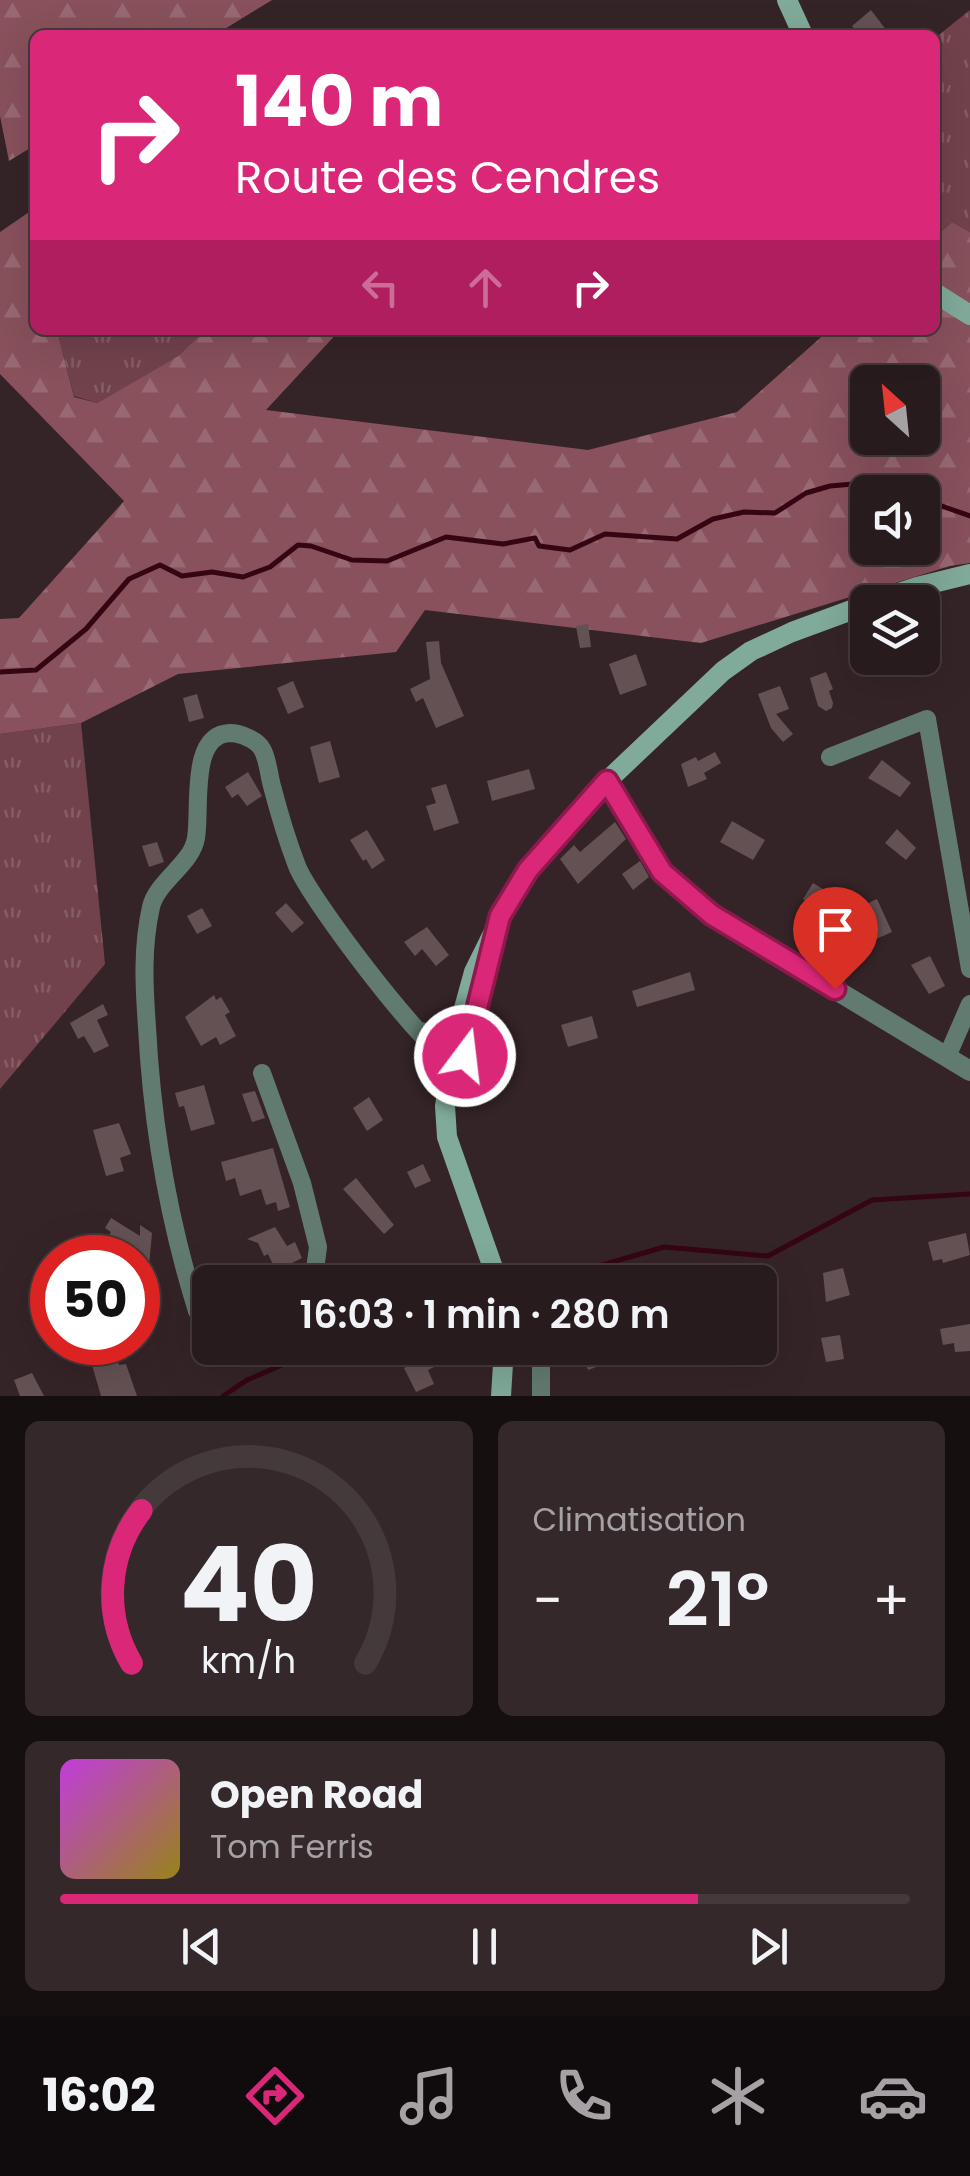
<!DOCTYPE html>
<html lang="fr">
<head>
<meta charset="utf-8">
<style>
	body { margin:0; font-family:Poppins,sans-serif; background:#34282a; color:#f1f3f6; height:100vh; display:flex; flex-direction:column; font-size:38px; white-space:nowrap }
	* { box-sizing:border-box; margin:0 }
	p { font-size:32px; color:#a5a1a4 }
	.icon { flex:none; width:55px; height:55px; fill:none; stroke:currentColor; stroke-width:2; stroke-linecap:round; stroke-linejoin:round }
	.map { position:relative; height:1396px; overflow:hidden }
	.details { display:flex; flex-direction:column; gap:25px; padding:25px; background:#160f10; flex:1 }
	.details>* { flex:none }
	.guide { position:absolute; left:30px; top:30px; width:910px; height:305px; border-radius:15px; box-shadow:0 10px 40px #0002,0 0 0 2px #44393b; background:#db2777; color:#fff; overflow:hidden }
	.needle { width:65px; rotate:333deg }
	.fabs { position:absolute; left:850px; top:365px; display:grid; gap:20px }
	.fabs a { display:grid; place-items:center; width:90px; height:90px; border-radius:15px; background:#281b1d; box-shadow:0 10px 40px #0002,0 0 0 2px #44393b; font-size:50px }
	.speed { position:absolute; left:30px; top:1235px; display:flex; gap:20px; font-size:50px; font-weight:700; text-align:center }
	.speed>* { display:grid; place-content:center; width:130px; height:130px; border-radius:50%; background:#281b1d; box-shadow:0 10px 40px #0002,0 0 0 2px #44393b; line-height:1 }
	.speed .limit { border:15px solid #d22; background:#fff; color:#111 }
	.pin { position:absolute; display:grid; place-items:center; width:85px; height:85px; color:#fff; margin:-102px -42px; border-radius:50% 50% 50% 0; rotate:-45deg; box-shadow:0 0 10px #0007 }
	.pin .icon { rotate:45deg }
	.me { position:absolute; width:110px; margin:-55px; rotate:15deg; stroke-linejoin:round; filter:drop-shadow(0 0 8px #0008) }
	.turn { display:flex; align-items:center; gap:35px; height:210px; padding:0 40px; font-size:45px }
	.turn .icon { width:130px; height:130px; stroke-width:2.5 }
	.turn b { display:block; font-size:70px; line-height:85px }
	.lanes { display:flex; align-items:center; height:95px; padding:0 40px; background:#0003; justify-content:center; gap:50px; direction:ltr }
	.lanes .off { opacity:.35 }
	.big { font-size:75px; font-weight:600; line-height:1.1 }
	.details .tile { flex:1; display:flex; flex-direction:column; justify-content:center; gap:15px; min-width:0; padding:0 35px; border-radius:15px; background:#34282a }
	.details .dial { align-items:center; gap:0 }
	.dial svg { height:260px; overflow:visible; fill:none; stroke:#44393b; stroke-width:7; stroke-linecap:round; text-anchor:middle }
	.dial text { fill:#f1f3f6; stroke:none }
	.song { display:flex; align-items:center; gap:30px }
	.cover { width:120px; height:120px; border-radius:15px; background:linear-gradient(135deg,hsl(290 70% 55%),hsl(50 70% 35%)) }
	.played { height:10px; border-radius:5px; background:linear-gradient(90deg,#db2777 75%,#44393b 75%) }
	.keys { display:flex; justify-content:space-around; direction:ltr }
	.heat { display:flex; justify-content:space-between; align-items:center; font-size:55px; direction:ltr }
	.details .tiles { flex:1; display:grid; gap:25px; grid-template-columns:1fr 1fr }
	.tile:last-child { grid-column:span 2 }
	.trip { position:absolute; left:192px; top:1265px; width:585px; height:100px; border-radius:15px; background:#281b1d; box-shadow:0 10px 40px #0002,0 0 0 2px #44393b; font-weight:600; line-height:100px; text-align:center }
	.menu { display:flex; height:160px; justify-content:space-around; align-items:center; background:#100b0c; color:#a5a1a4 }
	.menu .icon { width:70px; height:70px }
	.menu .on { color:#db2777 }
	.menu b { font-size:45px; color:#f1f3f6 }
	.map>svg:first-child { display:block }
	.grass { fill:url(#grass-tufts) }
	.forest { fill:url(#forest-firs); fill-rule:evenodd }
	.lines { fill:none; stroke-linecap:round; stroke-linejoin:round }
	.stream { stroke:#350514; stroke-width:5 }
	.building { fill:#645154 }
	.minor { stroke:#627b71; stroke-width:18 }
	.tertiary { stroke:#627b71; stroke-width:20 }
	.secondary { stroke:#80aa9a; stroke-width:20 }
	.route-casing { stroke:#8e194d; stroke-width:25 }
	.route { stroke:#db2777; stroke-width:18 }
</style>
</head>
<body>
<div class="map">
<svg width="970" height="1396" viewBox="0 0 970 1396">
	<defs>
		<pattern id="grass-tufts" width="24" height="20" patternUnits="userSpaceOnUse" patternTransform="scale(2.5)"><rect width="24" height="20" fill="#72424c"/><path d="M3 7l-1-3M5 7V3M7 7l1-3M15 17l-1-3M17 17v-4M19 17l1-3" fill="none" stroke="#865c65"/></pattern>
		<pattern id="forest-firs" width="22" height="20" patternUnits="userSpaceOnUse" patternTransform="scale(2.5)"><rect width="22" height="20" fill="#88515c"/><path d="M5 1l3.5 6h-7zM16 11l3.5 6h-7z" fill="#986972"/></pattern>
	</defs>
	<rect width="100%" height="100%" fill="#352427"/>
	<g class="grass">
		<polygon points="970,10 970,232 952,222 935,237 935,38"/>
		<polygon points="57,330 205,330 178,356 97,403 74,396"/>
		<polygon points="81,723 105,964 0,1089 0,734"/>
	</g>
	<g class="forest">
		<polygon points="0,0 272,0 215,35 35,35 35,145 9,161 0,116"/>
		<path d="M35 208V330H57L74 397 97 403 178 356 205 330H340L266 410 588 450 737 412 829 330H935V237L952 222 970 232V563L950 566 701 643 425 610 396 652 178 674 81 723 0 734V619L19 618 124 501 0 374V232ZM868 382H922V438H868ZM868 492H922V548H868Z"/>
	</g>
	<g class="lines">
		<g class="stream">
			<polyline points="922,499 970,516"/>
			<polyline points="0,672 36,670 86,629 129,579 160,565 182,576 212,572 243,577 270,567 298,545 311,546 352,560 387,561 446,537 503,544 535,538 539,546 570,550 605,534 677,539 713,519 744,512 775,513 806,493 830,486 865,483 900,492"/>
			<polyline points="544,1282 664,1247 768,1256 872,1200 970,1194"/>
			<polyline points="223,1396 247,1380 321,1348"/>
		</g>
	</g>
	<g class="building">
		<polygon points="871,10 890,35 860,35 852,26"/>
		<polygon points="588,624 591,647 580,648 576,626"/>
		<polygon points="439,641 441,663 464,716 436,728 423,698 416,702 410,689 430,679 426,642"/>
		<polygon points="636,654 647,685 620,695 609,664"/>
		<polygon points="826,672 833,689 829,691 833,703 832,708 826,711 818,706 810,678"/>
		<polygon points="293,681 304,707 288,714 277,688"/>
		<polygon points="780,686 789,709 776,714 793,734 783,742 771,728 758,694"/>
		<polygon points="197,694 204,718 189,722 183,698"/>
		<polygon points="330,741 340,777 319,783 310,747"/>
		<polygon points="715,752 721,763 704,773 707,779 688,787 681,764 696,757 698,761"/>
		<polygon points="882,760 911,783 900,797 868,778"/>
		<polygon points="529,769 535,789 492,801 487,781"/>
		<polygon points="248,772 262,796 247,806 238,794 232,798 225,787"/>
		<polygon points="446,784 459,823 434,831 426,806 436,803 431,788"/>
		<polygon points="732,821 765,840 753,860 720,842"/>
		<polygon points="615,822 626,839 578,884 560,859 574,845 580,852"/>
		<polygon points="897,829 916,848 906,860 885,843"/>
		<polygon points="367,830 385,860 372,869 366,859 363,861 350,840"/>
		<polygon points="157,842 164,862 149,867 142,846"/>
		<polygon points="640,861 649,877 633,890 622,874"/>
		<polygon points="813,883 833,895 823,911 803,899"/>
		<polygon points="877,899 892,932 876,939 867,920 852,927 846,913"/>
		<polygon points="286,903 304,923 292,933 275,913"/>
		<polygon points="202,908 212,926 197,934 187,916"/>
		<polygon points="427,927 449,955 436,966 422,949 415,956 404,942"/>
		<polygon points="930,956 945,986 929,994 911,965"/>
		<polygon points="690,972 695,990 637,1007 632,991"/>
		<polygon points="214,995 216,1000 221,997 230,1012 225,1015 236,1036 220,1045 216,1037 201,1046 185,1017"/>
		<polygon points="103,1004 108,1015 97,1020 109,1046 94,1053 84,1036 78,1039 70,1023"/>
		<polygon points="592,1016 598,1038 568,1047 561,1025"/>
		<polygon points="204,1085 215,1124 191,1131 184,1106 179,1107 175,1093"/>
		<polygon points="255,1091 265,1118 252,1122 242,1094"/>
		<polygon points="369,1097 383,1120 367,1131 353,1108"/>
		<polygon points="119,1123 131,1154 120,1158 124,1171 106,1176 93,1130"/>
		<polygon points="273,1148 290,1207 278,1211 276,1202 266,1205 261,1189 240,1196 235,1178 226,1181 221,1162"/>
		<polygon points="423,1164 431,1181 415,1188 407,1172"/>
		<polygon points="356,1178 394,1225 384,1234 343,1189"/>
		<polygon points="111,1218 140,1236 140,1225 152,1233 149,1266 138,1265 138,1258 115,1258 106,1240 111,1232 105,1228"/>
		<polygon points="275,1227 287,1246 295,1242 302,1258 276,1271 268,1254 264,1256 258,1243 247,1239"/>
		<polygon points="966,1233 970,1255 943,1263 942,1259 933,1261 928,1242"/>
		<polygon points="843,1268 850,1295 826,1302 823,1273"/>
		<polygon points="970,1324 970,1351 955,1352 954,1343 943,1345 940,1329"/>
		<polygon points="840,1335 844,1359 826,1362 821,1338"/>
		<polygon points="580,1348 602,1348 608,1363 588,1370"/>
		<polygon points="432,1353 438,1365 428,1370 434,1384 416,1392 404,1368"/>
		<polygon points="117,1358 119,1365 126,1364 137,1396 101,1396 92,1365"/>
		<polygon points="32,1373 44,1396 20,1396 14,1380"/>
	</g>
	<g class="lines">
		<g class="minor">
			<polyline points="830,757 927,719 970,969"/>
			<polyline points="947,1057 970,1004"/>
			<polyline points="262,1073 302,1183 318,1247 314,1277 295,1282"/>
			<path d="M210 1307 197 1311C168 1218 152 1124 147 1027 144 986 142 947 151 907 157 881 192 864 196 838 201 808 189 734 230 733 240 733 257 740 262 749 268 759 269 776 272 786 279 813 287 840 297 866 310 899 422 1047 451 1061L465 1056 455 1041 421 1031"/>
			<polyline points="531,1348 541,1358 541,1396"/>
		</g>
		<polyline class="tertiary" points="607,781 663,873 712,915 970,1071"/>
		<g class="secondary">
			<polyline points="787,0 803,35"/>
			<polyline points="935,293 970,315"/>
			<polyline points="871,602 917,587 970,574"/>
			<polyline points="462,1070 481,991"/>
			<polyline points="498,1282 447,1137 445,1106 455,1041 474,972 512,895 528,870 607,781 723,671 751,651 792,632 868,604"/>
			<polyline points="501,1396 504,1348"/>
		</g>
	</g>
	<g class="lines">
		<g class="route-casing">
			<polyline id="route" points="465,1056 500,916 528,870 607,781 662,872 712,915 835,989"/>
		</g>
		<use href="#route" class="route"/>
	</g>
</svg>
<div class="fabs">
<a><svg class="needle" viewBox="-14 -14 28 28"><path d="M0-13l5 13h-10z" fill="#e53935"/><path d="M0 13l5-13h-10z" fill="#a5a1a4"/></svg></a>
<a><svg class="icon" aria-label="sound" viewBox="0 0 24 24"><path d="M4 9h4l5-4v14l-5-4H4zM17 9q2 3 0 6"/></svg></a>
<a><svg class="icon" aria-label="layers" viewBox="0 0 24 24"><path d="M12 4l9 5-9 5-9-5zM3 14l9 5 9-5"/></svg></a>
</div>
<div class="speed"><div class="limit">50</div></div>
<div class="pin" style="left:835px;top:989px;background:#d93025"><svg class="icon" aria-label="arrive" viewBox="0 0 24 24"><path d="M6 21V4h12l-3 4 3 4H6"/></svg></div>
<svg class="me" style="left:465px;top:1056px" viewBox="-20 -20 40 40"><circle r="17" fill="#db2777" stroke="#fff" stroke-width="3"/><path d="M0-11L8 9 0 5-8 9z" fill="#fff"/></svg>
<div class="trip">16:03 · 1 min · 280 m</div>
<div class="guide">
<div class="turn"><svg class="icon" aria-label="right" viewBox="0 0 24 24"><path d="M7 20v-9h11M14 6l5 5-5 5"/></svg><div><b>140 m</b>Route des Cendres</div></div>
<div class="lanes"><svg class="icon off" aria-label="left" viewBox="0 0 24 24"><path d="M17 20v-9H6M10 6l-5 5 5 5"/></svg><svg class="icon off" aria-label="ahead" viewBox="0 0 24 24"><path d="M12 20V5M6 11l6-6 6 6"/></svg><svg class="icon" aria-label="right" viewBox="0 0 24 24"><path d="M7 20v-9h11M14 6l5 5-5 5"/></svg></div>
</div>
</div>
<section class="details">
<div class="tiles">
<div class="tile dial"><svg viewBox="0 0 100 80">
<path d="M14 69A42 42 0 1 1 86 69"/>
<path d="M14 69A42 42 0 0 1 17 22" stroke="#db2777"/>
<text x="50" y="56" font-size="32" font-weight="700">40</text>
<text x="50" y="72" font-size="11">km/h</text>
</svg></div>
<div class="tile"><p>Climatisation</p>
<div class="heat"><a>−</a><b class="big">21°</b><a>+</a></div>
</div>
<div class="tile">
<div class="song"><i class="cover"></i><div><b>Open Road</b><p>Tom Ferris</p></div></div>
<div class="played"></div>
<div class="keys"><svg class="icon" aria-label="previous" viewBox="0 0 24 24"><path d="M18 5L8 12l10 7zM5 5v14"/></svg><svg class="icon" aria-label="pause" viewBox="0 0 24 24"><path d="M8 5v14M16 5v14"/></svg><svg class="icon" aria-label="next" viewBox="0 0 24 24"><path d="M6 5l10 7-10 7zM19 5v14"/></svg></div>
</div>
</div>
</section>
<nav class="menu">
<b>16:02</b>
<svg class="icon on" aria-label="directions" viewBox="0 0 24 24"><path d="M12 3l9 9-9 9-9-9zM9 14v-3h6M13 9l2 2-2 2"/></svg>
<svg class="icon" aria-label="music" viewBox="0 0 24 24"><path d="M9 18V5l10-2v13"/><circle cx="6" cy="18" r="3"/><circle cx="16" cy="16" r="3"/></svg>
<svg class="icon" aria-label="phone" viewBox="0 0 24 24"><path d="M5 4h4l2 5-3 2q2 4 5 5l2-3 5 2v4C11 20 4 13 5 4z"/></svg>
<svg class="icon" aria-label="climate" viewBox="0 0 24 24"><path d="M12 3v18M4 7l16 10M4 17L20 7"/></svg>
<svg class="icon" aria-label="car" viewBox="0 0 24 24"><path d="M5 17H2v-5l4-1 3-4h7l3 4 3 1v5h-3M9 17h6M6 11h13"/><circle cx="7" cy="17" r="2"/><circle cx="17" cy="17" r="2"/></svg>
</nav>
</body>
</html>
